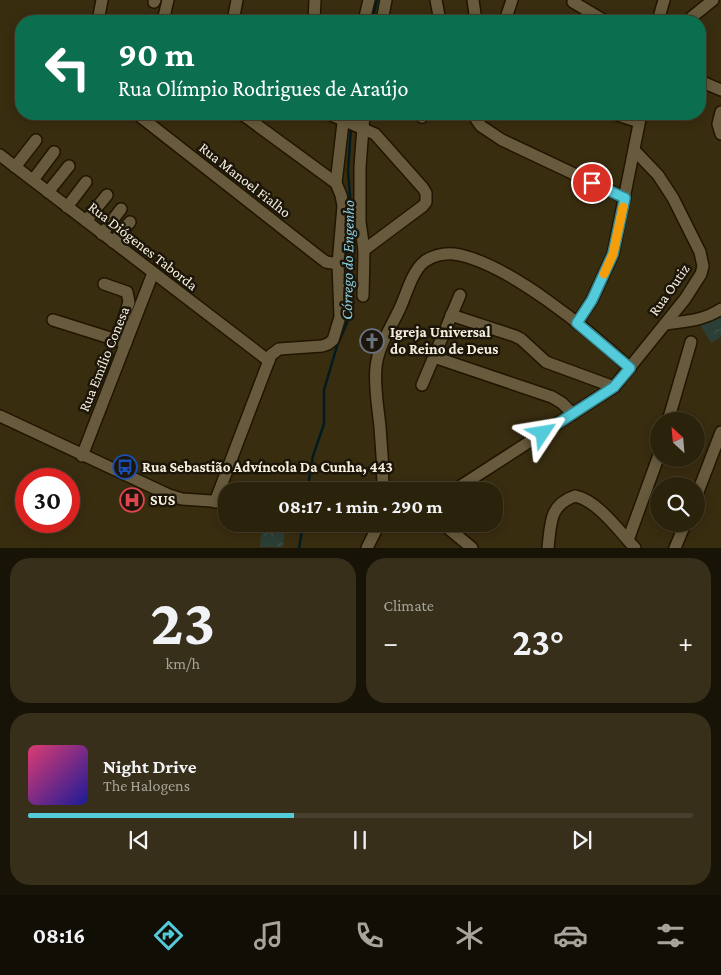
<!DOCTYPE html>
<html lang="en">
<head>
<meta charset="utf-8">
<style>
	body { margin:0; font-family:"Crimson Pro",serif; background:#372f1a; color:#f1f3f6; height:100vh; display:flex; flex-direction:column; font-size:19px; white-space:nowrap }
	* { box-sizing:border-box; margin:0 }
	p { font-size:16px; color:#a6a49d }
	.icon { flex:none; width:28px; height:28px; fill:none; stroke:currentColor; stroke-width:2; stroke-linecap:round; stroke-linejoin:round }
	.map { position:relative; height:548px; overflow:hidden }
	.side { display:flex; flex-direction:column; gap:10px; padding:10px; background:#181307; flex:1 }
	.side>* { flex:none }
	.top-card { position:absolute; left:15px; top:15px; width:691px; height:105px; border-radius:20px; box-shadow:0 2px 12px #0003,0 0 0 1px #473f2d; background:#0b6e4f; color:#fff; overflow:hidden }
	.needle { width:32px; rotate:334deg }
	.controls { position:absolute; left:650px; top:412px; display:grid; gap:10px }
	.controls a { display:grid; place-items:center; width:55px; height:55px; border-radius:50%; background:#2b220c; box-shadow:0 2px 12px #0003,0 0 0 1px #473f2d; font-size:25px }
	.speed { position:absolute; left:15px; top:468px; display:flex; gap:10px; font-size:25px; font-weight:700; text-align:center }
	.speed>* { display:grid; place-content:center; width:65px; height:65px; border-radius:50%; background:#2b220c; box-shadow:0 2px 12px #0003,0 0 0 1px #473f2d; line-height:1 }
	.speed .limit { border:8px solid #d22; background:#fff; color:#111 }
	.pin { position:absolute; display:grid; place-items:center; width:42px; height:42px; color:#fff; margin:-21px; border:2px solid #fff; border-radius:50%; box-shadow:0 1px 5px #0007 }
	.me { position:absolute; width:55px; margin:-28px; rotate:57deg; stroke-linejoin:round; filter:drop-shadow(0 0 4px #0008) }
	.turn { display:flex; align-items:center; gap:18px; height:105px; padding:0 20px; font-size:22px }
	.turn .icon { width:65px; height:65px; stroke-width:2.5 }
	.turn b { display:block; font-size:35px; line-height:42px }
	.big { font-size:38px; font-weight:700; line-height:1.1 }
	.side .card { flex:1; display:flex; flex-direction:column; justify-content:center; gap:8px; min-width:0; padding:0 18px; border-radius:20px; background:#372f1a }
	.side .dial { align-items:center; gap:0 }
	.dial b { font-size:65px; line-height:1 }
	.song { display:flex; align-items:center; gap:15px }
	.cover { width:60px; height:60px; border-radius:8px; background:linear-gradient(135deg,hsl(340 70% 55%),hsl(240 70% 35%)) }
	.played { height:5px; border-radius:2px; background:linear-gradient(90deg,#53cbda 40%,#473f2d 40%) }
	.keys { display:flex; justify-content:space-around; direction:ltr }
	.heat { display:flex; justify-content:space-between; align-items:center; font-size:28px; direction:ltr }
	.side .tiles { flex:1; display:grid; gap:10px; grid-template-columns:1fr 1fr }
	.card:last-child { grid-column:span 2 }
	.trip { position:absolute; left:218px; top:482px; width:285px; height:50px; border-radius:20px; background:#2b220c; box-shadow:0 2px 12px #0003,0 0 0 1px #473f2d; font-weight:700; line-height:50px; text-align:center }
	.tabs { display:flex; height:80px; justify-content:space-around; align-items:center; background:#110e05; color:#a6a49d }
	.tabs .icon { width:35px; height:35px }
	.tabs .selected { color:#53cbda }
	.tabs b { font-size:22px; color:#f1f3f6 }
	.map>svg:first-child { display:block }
	.park { fill:url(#park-crowns) }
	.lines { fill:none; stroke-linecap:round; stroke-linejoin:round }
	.stream { stroke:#001c22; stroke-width:2.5 }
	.minor-casing { stroke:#201500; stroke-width:14 }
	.minor { stroke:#685b3d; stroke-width:11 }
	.route-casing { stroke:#36848e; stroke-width:12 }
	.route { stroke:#53cbda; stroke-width:9 }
	.slow { stroke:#f59e0b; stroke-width:9 }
	.labels { text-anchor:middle; stroke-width:5; stroke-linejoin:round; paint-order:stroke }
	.street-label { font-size:15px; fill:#f6efde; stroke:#1c160a }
	.poi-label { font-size:15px; font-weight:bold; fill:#f6efde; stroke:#1c160a; text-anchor:start }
	.water-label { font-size:16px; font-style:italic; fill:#88cfe1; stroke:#1c160a }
</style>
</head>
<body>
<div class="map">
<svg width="721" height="548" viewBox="0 0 721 548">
	<defs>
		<pattern id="park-crowns" width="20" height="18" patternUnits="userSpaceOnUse" patternTransform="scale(1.25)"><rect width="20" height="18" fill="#2c3f36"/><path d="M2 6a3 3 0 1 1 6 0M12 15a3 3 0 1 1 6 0" fill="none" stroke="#415249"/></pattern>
	</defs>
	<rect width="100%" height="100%" fill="#392d10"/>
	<g class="park">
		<polygon points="721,305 721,337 711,343 697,319"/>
		<polygon points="262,524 285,524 283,547 260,547"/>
	</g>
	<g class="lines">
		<g class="stream">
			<polyline points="372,21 377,0"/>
			<polyline points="307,491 313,456 324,424 324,390 337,346 347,323 349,289 346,246 350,197 348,171 351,127"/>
			<polyline points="299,548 303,524"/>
		</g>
		<g class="minor-casing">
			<g id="minor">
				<polyline points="436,0 440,21"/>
				<polyline points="473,0 476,21"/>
				<polyline points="154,2 155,0"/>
				<polyline points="573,2 605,21"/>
				<polyline points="98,21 102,0"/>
				<polyline points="163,21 168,0"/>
				<polyline points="233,21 237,0"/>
				<polyline points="314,21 315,0"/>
				<polyline points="364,21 369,0"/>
				<polyline points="382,21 386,0"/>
				<polyline points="505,21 512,0"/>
				<polyline points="658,21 664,0"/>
				<polyline points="687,21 713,0"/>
				<polyline points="700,81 721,90"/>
				<polyline points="721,112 718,124 721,134"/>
				<polyline points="137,114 318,256 326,262 338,264"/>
				<polyline points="242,114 336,183"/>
				<polyline points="329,114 375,134 423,188 426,193 426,202 423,206 364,250"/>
				<polyline points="477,114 476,119 481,126 502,140 625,198"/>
				<polyline points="615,114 639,122"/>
				<polyline points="422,117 423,114"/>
				<polyline points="0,155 269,361"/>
				<polyline points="15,167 36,140"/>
				<polyline points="33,180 54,152"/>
				<polyline points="48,192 69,166"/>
				<polyline points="67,207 86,182"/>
				<polyline points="86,221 107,195"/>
				<polyline points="102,234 121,209"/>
				<polyline points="113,242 130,222"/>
				<polyline points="104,284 127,292 129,302 117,340"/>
				<polyline points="363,296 364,250 360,222 360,167 364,114"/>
				<polyline points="451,315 515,336 521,339 546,362 614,387"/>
				<polyline points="53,320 126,343"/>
				<polyline points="577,323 592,300 613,254 641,114"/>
				<path d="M666 324C686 321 703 321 721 309"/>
				<polyline points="434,357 552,397 562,403 573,414"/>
				<polyline points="422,385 460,295"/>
				<polyline points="0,416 169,495 182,499 226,502"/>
				<polyline points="668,421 691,342"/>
				<polyline points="82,456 153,273"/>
				<path d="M383 491C383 470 382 448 380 427 378 407 374 387 376 367 378 346 392 326 400 308 407 293 412 271 425 261 433 256 444 253 454 254 506 261 591 332 630 368"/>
				<polyline points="453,491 614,387 685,299 701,274 703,266 700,252 673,198 658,175 634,150"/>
				<polyline points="696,497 721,432"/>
				<polyline points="215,502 271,355 279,349 322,346 328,344 333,340 340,317 338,264 343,206 341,195 336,183 344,114"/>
				<polyline points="443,524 472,548"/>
				<polyline points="628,540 659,455"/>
				<polyline points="367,548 379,524"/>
				<path d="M548 548C551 523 549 505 575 496 597 500 620 532 635 548"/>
				<polyline points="675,548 685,524"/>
			</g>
		</g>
		<use href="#minor" class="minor"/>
	</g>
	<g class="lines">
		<g class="route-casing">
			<polyline id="route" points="543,433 614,387 630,368 577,323 592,300 613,254 625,198 592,183"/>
		</g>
		<use href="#route" class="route"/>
		<polyline class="slow" points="604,274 613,254 623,207"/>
	</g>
	<defs>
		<g id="church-ring" transform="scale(1.25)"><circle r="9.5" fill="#1c160a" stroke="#6b7280" stroke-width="1.5"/><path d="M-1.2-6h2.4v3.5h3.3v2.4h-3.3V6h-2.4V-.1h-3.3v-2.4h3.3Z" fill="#6b7280"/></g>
		<g id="bus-ring" transform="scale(1.25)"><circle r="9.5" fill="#1c160a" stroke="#1a4fb4" stroke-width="1.5"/><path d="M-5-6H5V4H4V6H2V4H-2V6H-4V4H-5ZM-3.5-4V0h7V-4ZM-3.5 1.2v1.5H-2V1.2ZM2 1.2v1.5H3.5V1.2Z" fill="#1a4fb4"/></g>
		<g id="hospital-ring" transform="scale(1.25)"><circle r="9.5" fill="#1c160a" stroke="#e0444e" stroke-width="1.5"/><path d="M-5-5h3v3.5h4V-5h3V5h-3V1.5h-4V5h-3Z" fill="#e0444e"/></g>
	</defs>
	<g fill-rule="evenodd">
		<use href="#church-ring" x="372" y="341"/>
		<use href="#bus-ring" x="125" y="467"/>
		<use href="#hospital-ring" x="132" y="500"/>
	</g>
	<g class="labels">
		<g class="street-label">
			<text transform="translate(245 180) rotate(38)" y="5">Rua Manoel Fialho</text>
			<text transform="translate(143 246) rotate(38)" y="5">Rua Diógenes Taborda</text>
			<text transform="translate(669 290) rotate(-55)" y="5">Rua Outiz</text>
			<text transform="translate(104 359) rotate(-68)" y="5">Rua Emílio Conesa</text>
		</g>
		<g class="poi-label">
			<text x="390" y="337">Igreja Universal<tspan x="390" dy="17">do Reino de Deus</tspan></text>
			<text x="142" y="472">Rua Sebastião Advíncola Da Cunha, 443</text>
			<text x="150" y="505">SUS</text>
		</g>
		<g class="water-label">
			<text transform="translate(347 260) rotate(-89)" y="6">Córrego do Engenho</text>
		</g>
	</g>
</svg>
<div class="controls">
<a><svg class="needle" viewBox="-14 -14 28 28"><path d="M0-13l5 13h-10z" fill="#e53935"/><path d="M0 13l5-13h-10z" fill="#a6a49d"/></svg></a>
<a><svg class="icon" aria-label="search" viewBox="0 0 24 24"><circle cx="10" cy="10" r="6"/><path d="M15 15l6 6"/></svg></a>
</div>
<div class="speed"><div class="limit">30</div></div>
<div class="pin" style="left:592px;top:183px;background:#d93025"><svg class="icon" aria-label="arrive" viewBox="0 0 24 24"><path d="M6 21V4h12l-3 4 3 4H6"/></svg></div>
<svg class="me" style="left:543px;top:433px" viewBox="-20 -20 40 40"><path d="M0-17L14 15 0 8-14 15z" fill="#53cbda" stroke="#fff" stroke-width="4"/></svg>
<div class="trip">08:17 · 1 min · 290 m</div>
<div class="top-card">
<div class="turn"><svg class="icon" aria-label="left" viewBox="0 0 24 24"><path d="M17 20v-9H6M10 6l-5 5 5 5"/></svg><div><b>90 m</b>Rua Olímpio Rodrigues de Araújo</div></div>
</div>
</div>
<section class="side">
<div class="tiles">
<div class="card dial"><b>23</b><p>km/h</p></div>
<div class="card"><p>Climate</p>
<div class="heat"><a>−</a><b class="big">23°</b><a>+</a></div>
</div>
<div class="card">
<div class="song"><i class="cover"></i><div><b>Night Drive</b><p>The Halogens</p></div></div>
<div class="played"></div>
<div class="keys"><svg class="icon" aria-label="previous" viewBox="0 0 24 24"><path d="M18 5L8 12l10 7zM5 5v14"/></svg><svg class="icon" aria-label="pause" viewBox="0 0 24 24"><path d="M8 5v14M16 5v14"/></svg><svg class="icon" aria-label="next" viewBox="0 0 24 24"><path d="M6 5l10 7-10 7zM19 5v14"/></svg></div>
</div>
</div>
</section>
<nav class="tabs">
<b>08:16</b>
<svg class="icon selected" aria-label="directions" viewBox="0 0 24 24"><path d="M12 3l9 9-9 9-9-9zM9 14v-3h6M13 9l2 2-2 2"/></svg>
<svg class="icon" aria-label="music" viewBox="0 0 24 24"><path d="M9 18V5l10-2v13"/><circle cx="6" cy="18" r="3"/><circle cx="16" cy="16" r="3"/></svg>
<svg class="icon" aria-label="phone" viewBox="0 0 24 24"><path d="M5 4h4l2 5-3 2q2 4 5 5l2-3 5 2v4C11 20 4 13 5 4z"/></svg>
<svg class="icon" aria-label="climate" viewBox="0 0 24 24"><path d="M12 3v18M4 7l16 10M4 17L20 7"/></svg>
<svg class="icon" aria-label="car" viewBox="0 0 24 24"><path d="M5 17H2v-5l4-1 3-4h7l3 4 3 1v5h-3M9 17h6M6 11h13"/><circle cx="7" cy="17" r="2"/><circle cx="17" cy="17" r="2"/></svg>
<svg class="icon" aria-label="filters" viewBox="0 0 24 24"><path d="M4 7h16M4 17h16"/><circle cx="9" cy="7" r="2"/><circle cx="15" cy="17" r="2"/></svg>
</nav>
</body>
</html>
